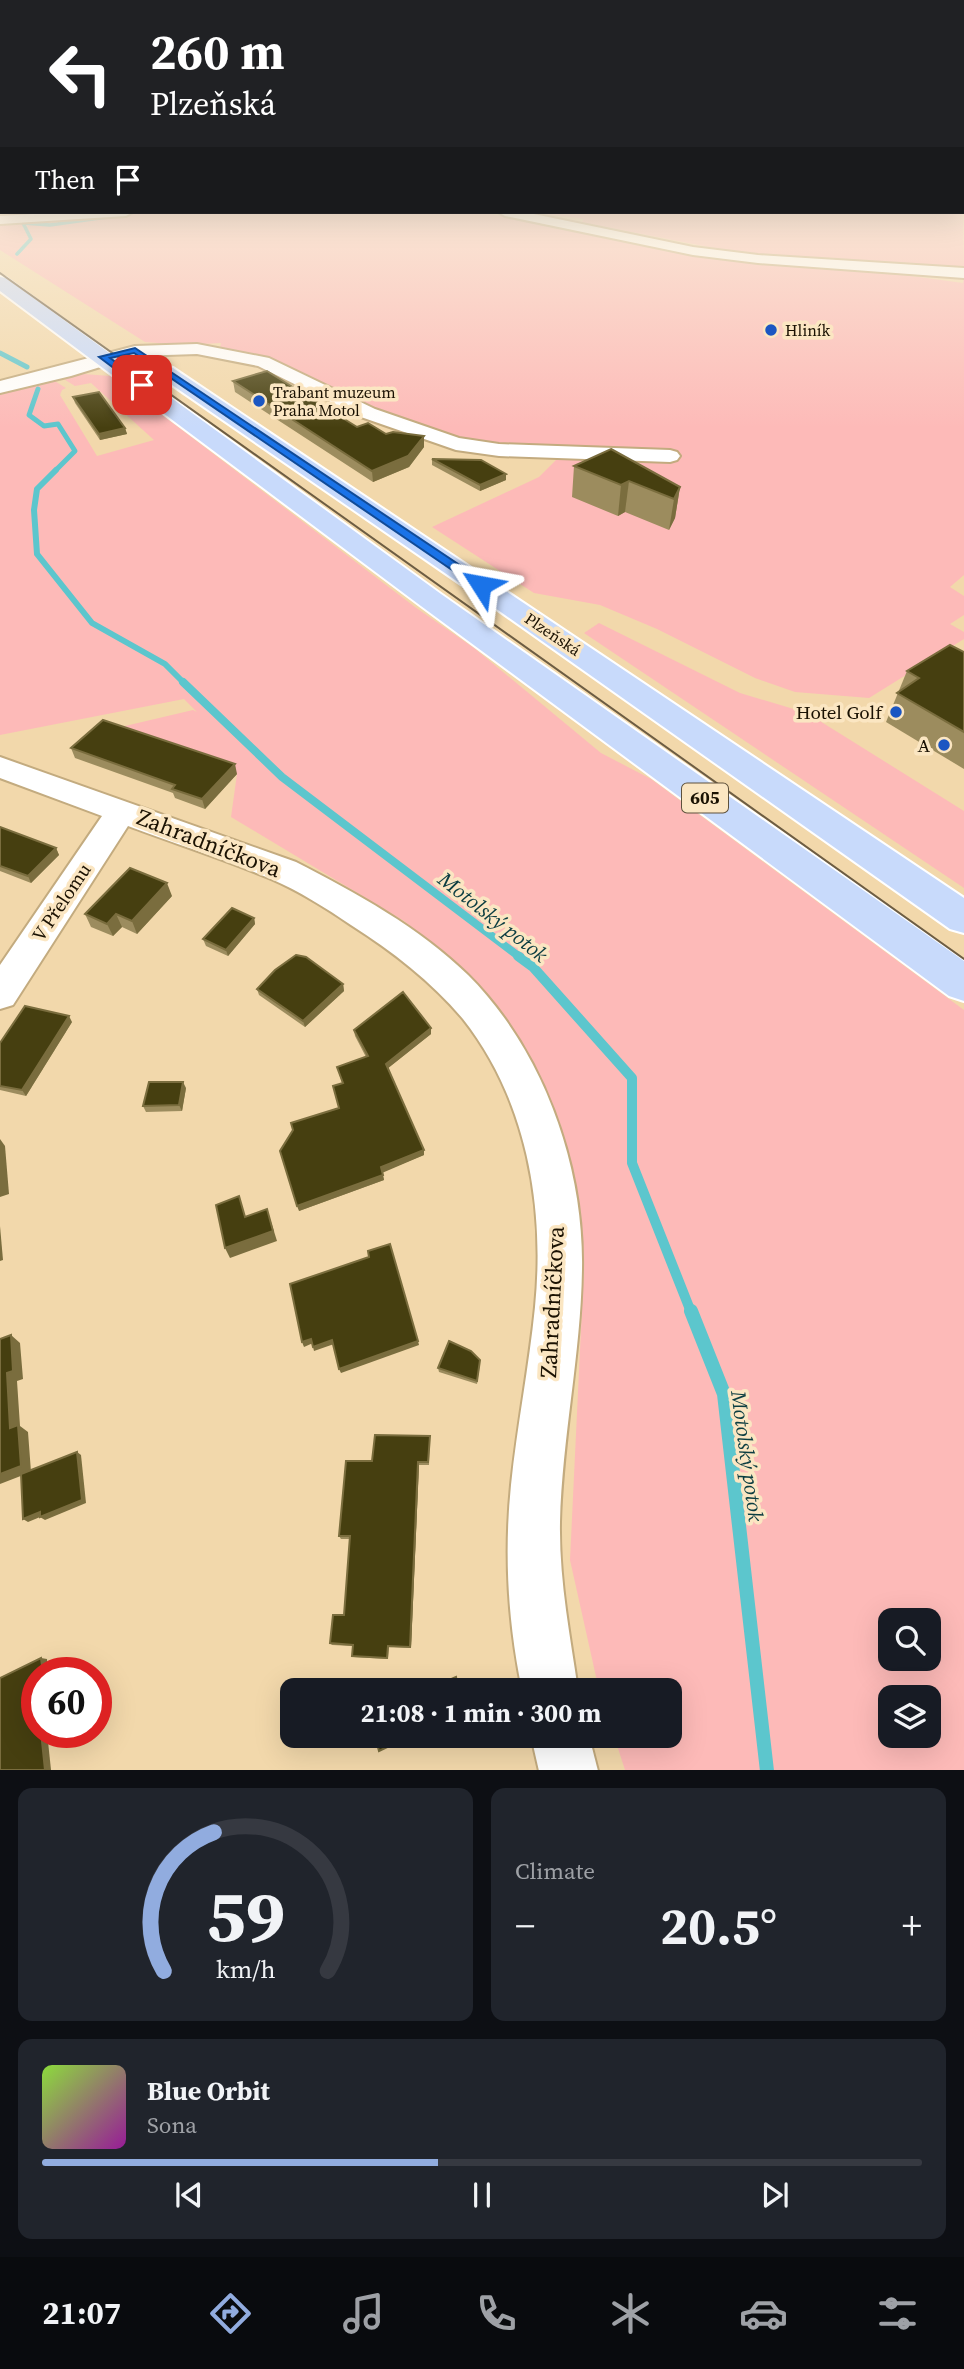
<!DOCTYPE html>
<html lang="en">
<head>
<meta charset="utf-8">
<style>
	body { margin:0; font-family:"Source Serif 4",serif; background:#20242c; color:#f1f3f6; height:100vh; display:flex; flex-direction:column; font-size:26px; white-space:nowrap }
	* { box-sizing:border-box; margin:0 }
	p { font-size:23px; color:#9ea1a6 }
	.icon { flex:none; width:38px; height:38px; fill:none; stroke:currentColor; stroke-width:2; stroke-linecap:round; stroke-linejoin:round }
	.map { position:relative; height:1770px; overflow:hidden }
	.panel { display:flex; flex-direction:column; gap:18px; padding:18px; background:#0d0f14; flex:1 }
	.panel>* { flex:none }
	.guide { position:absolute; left:0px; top:0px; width:964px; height:214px; box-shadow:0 7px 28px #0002; background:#202124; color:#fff; overflow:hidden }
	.buttons { position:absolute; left:878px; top:1608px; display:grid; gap:14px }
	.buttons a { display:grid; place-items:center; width:63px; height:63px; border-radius:14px; background:#171b24; box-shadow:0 7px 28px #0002; font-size:35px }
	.speed { position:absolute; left:21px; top:1657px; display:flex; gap:14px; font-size:35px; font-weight:700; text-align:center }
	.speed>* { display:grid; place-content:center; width:91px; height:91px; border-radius:50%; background:#171b24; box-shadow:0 7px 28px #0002; line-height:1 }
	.speed .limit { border:10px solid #d22; background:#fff; color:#111 }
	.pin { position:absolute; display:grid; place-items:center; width:60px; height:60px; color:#fff; margin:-30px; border-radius:14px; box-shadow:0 4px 10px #0006 }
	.me { position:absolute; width:77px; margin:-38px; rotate:304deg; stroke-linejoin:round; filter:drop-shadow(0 0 5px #0008) }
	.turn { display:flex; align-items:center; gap:24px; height:147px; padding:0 35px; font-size:32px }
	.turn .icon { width:91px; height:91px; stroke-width:2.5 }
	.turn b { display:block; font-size:49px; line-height:60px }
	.then { display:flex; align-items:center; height:66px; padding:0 35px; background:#0003; gap:14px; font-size:26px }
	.big { font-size:52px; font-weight:700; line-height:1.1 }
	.panel .tile { flex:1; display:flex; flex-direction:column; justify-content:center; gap:10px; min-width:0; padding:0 24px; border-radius:14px; background:#20242c }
	.panel .dial { align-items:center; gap:0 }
	.dial svg { height:182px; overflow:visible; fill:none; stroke:#363941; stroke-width:7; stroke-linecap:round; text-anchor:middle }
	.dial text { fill:#f1f3f6; stroke:none }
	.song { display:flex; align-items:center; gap:21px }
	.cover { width:84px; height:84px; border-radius:10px; background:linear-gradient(135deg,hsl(90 70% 55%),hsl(300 70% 35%)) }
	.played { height:7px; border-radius:4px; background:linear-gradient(90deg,#91acdf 45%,#363941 45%) }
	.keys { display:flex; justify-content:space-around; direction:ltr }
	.heat { display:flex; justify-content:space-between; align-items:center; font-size:38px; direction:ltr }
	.panel .tiles { flex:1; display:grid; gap:18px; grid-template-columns:1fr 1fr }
	.tile:last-child { grid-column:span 2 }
	.trip { position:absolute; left:280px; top:1678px; width:402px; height:70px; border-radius:14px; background:#171b24; box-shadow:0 7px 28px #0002; font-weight:700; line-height:70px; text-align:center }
	.tab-bar { display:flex; height:112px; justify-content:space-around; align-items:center; background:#090b0e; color:#9ea1a6 }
	.tab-bar .icon { width:49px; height:49px }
	.tab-bar .on { color:#91acdf }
	.tab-bar b { font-size:32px; color:#f1f3f6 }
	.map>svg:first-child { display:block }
	.green { fill:#fdbab8; fill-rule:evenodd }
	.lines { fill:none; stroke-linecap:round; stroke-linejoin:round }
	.stream-far5 { stroke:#5cc6cd; stroke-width:3.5 }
	.stream-far4 { stroke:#5cc6cd; stroke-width:5 }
	.stream-far3 { stroke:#5cc6cd; stroke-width:6 }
	.stream-far2 { stroke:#5cc6cd; stroke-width:8 }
	.stream-far1 { stroke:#5cc6cd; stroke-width:10 }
	.stream { stroke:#5cc6cd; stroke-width:14 }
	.minor-casing { stroke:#c3ab7f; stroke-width:4 }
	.major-casing { stroke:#fff; stroke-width:4 }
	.minor { fill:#fff; fill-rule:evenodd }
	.major { fill:#c8dafb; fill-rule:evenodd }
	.tram { stroke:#6d5d43; stroke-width:2 }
	.wall { fill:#9c8c5e }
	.shaded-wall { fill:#7a6d3e }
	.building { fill:#463f10; stroke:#7a6d3e; stroke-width:2 }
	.route { fill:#1a73e8; stroke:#114b97; stroke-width:2 }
	.poi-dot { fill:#1b56c2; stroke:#fbe6c2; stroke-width:2.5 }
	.labels { text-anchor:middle; stroke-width:7; stroke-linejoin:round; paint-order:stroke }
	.far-poi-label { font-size:16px; fill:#1a1102; stroke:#fbe6c2; text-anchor:start }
	.far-street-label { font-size:16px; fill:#1a1102; stroke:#fbe6c2 }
	.shield { fill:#fbe6c2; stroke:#5e513c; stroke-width:2 }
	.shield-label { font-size:18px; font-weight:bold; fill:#1a1102 }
	.poi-label { font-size:19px; fill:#1a1102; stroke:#fbe6c2; text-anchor:end }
	.street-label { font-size:19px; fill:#1a1102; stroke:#fbe6c2 }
	.water-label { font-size:21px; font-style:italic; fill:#0b3d41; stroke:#fbe6c2 }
	.near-street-label { font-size:23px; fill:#1a1102; stroke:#fbe6c2 }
</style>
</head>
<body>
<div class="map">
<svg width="964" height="1771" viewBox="0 0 964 1771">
	<rect width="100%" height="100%" fill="#f2d8ab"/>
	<g class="green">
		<path d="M962 181 964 270 939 265 922 268 745 254 585 223 582 222 584 219C568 216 546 215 528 212H962Z"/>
		<polygon points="141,212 481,212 721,259 874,271 963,283 964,275 964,575 950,587 964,596 964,615 950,624 964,632 964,639 869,698 795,692 755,678 657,629 600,605 534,593 432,527 539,477 567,449 487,444 446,435 358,402 267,358 220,348 221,343 184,345 145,342 0,250 0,222"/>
		<path d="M83 374 111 376 415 607 474 648 601 753 651 779 964 1010V1770H625L614 1736H670V1690H599L570 1560 584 1266 556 1116 503 1014 456 965 404 921 231 817 237 774 108 730 193 710 197 712 184 699 0 735V395L53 380 66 388 62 390 60 395 97 456 154 440 91 383 75 386 62 378ZM891 1620H929V1659H891ZM891 1698H929V1736H891Z"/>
		<polygon points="599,623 740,693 807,713 964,811 964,888 584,633"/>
	</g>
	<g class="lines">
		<g class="stream-far5">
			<polyline points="23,223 50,225 114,216"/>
			<polyline points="17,254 31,239 23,223"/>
		</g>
		<g class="stream-far4">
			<polyline points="0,353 27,367"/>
			<polyline points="38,389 29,415 44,426 58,424 75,451 54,472"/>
		</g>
		<polyline class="stream-far3" points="56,470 37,489 34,510 37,554 92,623 165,664 185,684"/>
		<polyline class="stream-far2" points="183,682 282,777 521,958"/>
		<polyline class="stream-far1" points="518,956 533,967 632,1078 632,1163 691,1312"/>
		<polyline class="stream" points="691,1311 724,1394 767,1771"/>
		<g class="minor-casing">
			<g id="minor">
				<polygon points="65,212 133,212 126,216 0,224 0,216"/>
				<polygon points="498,212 524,212 693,247 758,255 964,268 964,278 758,263 693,255 505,216"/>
				<polygon points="197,344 269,358 375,409 459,438 499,444 670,450 677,452 680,456 677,460 670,462 499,456 456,450 361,417 258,366 197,354 136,356 71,376 0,393 0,381 135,346"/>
				<path d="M0 757 296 862C356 893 419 927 468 975 543 1050 584 1165 582 1269 581 1354 562 1438 560 1522 559 1580 570 1634 578 1690H522C508 1623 504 1554 511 1485 517 1426 529 1367 535 1307 545 1207 527 1100 463 1019 432 982 392 951 351 925 326 908 299 891 271 879 224 859 176 844 128 826L13 1005 0 1009V965L102 816 0 778Z"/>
				<polygon points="531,1736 589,1736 598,1771 539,1771"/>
			</g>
		</g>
		<g class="major-casing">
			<g id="major">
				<polygon points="0,277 6,278 441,594 964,961 964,1001 949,996 421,606 0,291"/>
				<polygon points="166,366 173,368 964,898 964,933 950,929 471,591 159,376 155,372 159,368"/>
			</g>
		</g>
		<use href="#minor" class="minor"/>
		<use href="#major" class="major"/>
		<polyline class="tram" points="0,273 964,959"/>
	</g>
	<g class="wall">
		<polygon points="233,381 357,427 386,434 424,436 424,447 409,467 373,482 235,392"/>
		<polygon points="73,397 125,428 127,434 100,440 75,403"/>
		<polygon points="432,459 506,480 480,491 432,465"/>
		<polygon points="574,466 680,487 675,518 669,530 625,512 618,516 572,497"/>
		<polygon points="964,652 964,769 886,722 907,671"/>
		<polygon points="71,748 237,774 205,809 175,798 173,793 75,758"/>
		<polygon points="0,827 56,848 59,855 31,883 0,871"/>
		<polygon points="172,896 137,934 122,927 113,936 91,927 85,914"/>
		<polygon points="254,918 255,924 228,956 206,946 203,939"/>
		<polygon points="343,984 344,991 305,1027 259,995 257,989"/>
		<polygon points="72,1022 26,1096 0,1090 0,1043"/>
		<polygon points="431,1028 431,1034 388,1068 424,1155 382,1172 384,1180 299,1211 339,1108 342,1083 337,1067 366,1057 355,1036 354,1030"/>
		<polygon points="186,1088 182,1111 146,1112 143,1106"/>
		<polygon points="480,1364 477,1384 439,1372 438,1368"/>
		<polygon points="430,1439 429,1465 419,1465 411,1648 389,1647 388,1659 353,1657 352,1656 352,1646 332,1645 330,1643 344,1615 350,1539 341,1539 339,1536 372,1461"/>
	</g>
	<g class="shaded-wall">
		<polygon points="125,428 127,434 100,440 99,434"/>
		<polygon points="424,436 424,447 409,467 373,482 372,471"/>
		<polygon points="506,474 506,480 480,491 480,485"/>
		<polygon points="629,481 625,512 618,516 621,485"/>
		<polygon points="680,487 675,518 669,530 674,499"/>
		<polygon points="235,764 237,774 205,809 202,799"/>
		<polygon points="56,848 59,855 31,883 28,876"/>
		<polygon points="167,883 172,896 137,934 132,921"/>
		<polygon points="116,914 122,927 113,936 107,924"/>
		<polygon points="254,918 255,924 228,956 226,950"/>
		<polygon points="343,984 344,991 305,1027 303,1021"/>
		<polygon points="69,1016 72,1022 26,1096 22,1090"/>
		<polygon points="431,1028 431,1034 387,1069 386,1064"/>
		<polygon points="183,1082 186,1088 182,1111 179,1105"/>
		<polygon points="0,1139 5,1146 9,1194 0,1197"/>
		<polygon points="424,1150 424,1155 382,1173 381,1167"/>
		<polygon points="383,1175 384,1180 299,1211 297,1206"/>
		<polygon points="267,1209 277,1241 230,1258 225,1248"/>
		<polygon points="0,1226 3,1260 0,1261"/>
		<polygon points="11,1335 20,1343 23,1379 17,1381 20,1426 28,1432 31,1472 0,1484 0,1474 10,1428 7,1373"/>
		<polygon points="311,1339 313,1343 304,1347 302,1342"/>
		<polygon points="332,1340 334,1344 314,1351 313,1347"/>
		<polygon points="418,1341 419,1345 341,1373 339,1369"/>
		<polygon points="77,1452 81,1455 86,1503 45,1520 40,1517"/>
		<polygon points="418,1462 419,1465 411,1648 410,1647"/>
		<polygon points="40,1512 45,1515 28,1522 23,1519"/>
		<polygon points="41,1658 47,1659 48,1673 43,1673"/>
		<polygon points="41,1732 47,1732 51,1770 45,1770"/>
	</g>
	<g class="building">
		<polygon points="267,371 357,427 368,423 386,434 393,432 424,436 408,456 372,471 233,381"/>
		<polygon points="99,392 125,428 99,434 73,397"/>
		<polygon points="611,449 680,487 674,499 629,481 621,485 574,466"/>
		<polygon points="432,459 481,460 506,474 480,485"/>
		<polygon points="950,645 964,652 964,732 897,693 919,678 907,671"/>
		<polygon points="103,720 235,764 202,799 172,789 175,785 71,748"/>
		<polygon points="0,827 56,848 28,876 0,866"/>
		<polygon points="130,868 167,883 132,921 116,914 107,924 85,914"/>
		<polygon points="232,908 254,918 226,950 203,939"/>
		<polygon points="296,955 306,957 343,984 303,1021 257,989 275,970"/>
		<polygon points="403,992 431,1028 386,1064 424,1150 381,1167 383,1175 297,1206 280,1151 293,1130 291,1123 339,1108 333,1086 343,1083 337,1067 368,1056 354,1030"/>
		<polygon points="25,1006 69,1016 22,1090 0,1086 0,1043"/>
		<polygon points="149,1082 183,1082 179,1105 143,1106"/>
		<polygon points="239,1196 245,1217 267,1209 273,1231 225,1248 216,1205"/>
		<polygon points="390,1244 418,1341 339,1369 332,1340 313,1347 311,1339 302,1342 290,1284 369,1257 368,1251"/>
		<polygon points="11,1335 13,1371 7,1373 10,1428 18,1425 21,1466 0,1474 0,1339"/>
		<polygon points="449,1341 471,1351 480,1360 477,1381 438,1368"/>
		<polygon points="375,1435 430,1436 428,1462 418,1462 410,1647 388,1646 387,1658 352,1656 353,1645 330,1643 333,1615 344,1615 350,1536 339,1536 346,1461 372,1461"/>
		<polygon points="77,1452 82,1500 40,1517 40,1512 23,1519 21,1474"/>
		<polygon points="41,1658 43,1673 37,1673 37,1732 41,1732 45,1770 0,1770 0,1678"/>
		<polygon points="456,1677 458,1690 426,1690"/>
		<polygon points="375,1736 410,1736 379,1751"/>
	</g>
	<linearGradient id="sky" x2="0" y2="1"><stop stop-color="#70bbdd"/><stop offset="0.42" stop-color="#f9edd9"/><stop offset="1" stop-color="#f9edd9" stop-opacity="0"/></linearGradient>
	<rect width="964" height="428" fill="url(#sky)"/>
	<polygon class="route" points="135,348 485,582 487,585 477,587 134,353 110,358 145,383 145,387 139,387 99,357"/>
	<g class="poi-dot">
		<circle cx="771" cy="330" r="7"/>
		<circle cx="259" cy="401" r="7"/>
		<circle cx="896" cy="712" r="7"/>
		<circle cx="944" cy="745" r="7"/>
	</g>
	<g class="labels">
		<g class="far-poi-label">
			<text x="785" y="336">Hliník</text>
			<text x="273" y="398">Trabant muzeum<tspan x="273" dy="18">Praha Motol</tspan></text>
		</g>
		<g class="far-street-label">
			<text transform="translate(553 634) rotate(34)" y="6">Plzeňská</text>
		</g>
		<rect class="shield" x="682" y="783.5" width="46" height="29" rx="5"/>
		<g class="shield-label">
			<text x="705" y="804">605</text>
		</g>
		<g class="poi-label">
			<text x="882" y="719">Hotel Golf</text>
			<text x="930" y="752">A</text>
		</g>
		<g class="street-label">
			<text transform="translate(61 902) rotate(-56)" y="7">V Přelomu</text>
		</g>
		<g class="water-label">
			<text transform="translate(493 917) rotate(38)" y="7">Motolský potok</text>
			<text transform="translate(747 1456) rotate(82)" y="7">Motolský potok</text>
		</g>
		<g class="near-street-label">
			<text transform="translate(209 843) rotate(21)" y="8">Zahradníčkova</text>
			<text transform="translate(552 1302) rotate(-87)" y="8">Zahradníčkova</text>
		</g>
	</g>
</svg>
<div class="buttons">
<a><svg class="icon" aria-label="search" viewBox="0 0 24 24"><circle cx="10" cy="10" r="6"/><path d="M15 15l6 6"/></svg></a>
<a><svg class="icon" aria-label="layers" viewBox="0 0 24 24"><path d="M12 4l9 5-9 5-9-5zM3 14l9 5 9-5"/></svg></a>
</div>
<div class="speed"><div class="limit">60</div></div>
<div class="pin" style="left:142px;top:385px;background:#d93025"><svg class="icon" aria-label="arrive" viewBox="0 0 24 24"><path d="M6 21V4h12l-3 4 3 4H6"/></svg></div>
<svg class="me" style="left:481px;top:585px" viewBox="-20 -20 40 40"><path d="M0-17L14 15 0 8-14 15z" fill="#1a73e8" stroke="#fff" stroke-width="4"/></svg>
<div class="trip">21:08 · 1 min · 300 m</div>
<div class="guide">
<div class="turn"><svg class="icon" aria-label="left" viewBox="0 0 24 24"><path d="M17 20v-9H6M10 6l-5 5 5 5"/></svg><div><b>260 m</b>Plzeňská</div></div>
<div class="then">Then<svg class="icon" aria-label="arrive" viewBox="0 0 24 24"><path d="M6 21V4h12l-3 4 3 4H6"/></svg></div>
</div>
</div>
<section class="panel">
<div class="tiles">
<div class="tile dial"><svg viewBox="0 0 100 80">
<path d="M14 69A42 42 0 1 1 86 69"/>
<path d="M14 69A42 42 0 0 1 36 8" stroke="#91acdf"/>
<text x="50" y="56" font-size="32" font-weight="700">59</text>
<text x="50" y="72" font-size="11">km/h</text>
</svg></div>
<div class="tile"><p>Climate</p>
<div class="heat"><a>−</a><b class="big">20.5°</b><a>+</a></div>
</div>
<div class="tile">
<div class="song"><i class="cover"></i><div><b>Blue Orbit</b><p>Sona</p></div></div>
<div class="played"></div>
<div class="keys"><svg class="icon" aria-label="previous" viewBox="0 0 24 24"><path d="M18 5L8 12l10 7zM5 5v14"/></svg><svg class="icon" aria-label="pause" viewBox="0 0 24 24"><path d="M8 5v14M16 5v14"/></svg><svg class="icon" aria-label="next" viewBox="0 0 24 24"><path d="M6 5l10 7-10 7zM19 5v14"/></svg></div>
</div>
</div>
</section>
<nav class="tab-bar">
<b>21:07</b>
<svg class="icon on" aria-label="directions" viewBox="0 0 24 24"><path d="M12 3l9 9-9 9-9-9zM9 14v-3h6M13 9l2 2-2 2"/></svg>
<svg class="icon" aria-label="music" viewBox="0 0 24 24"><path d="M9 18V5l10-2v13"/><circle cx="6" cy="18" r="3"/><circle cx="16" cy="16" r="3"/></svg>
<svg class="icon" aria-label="phone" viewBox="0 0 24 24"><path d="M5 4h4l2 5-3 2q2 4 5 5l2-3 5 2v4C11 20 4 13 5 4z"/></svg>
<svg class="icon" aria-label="climate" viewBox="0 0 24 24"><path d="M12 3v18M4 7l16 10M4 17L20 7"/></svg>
<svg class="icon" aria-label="car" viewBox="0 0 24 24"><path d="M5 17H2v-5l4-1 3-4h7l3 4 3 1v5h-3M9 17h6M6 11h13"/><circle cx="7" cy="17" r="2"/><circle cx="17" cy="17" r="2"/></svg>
<svg class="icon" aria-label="filters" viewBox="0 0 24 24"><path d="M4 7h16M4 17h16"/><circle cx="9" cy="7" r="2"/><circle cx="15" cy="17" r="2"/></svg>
</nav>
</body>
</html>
